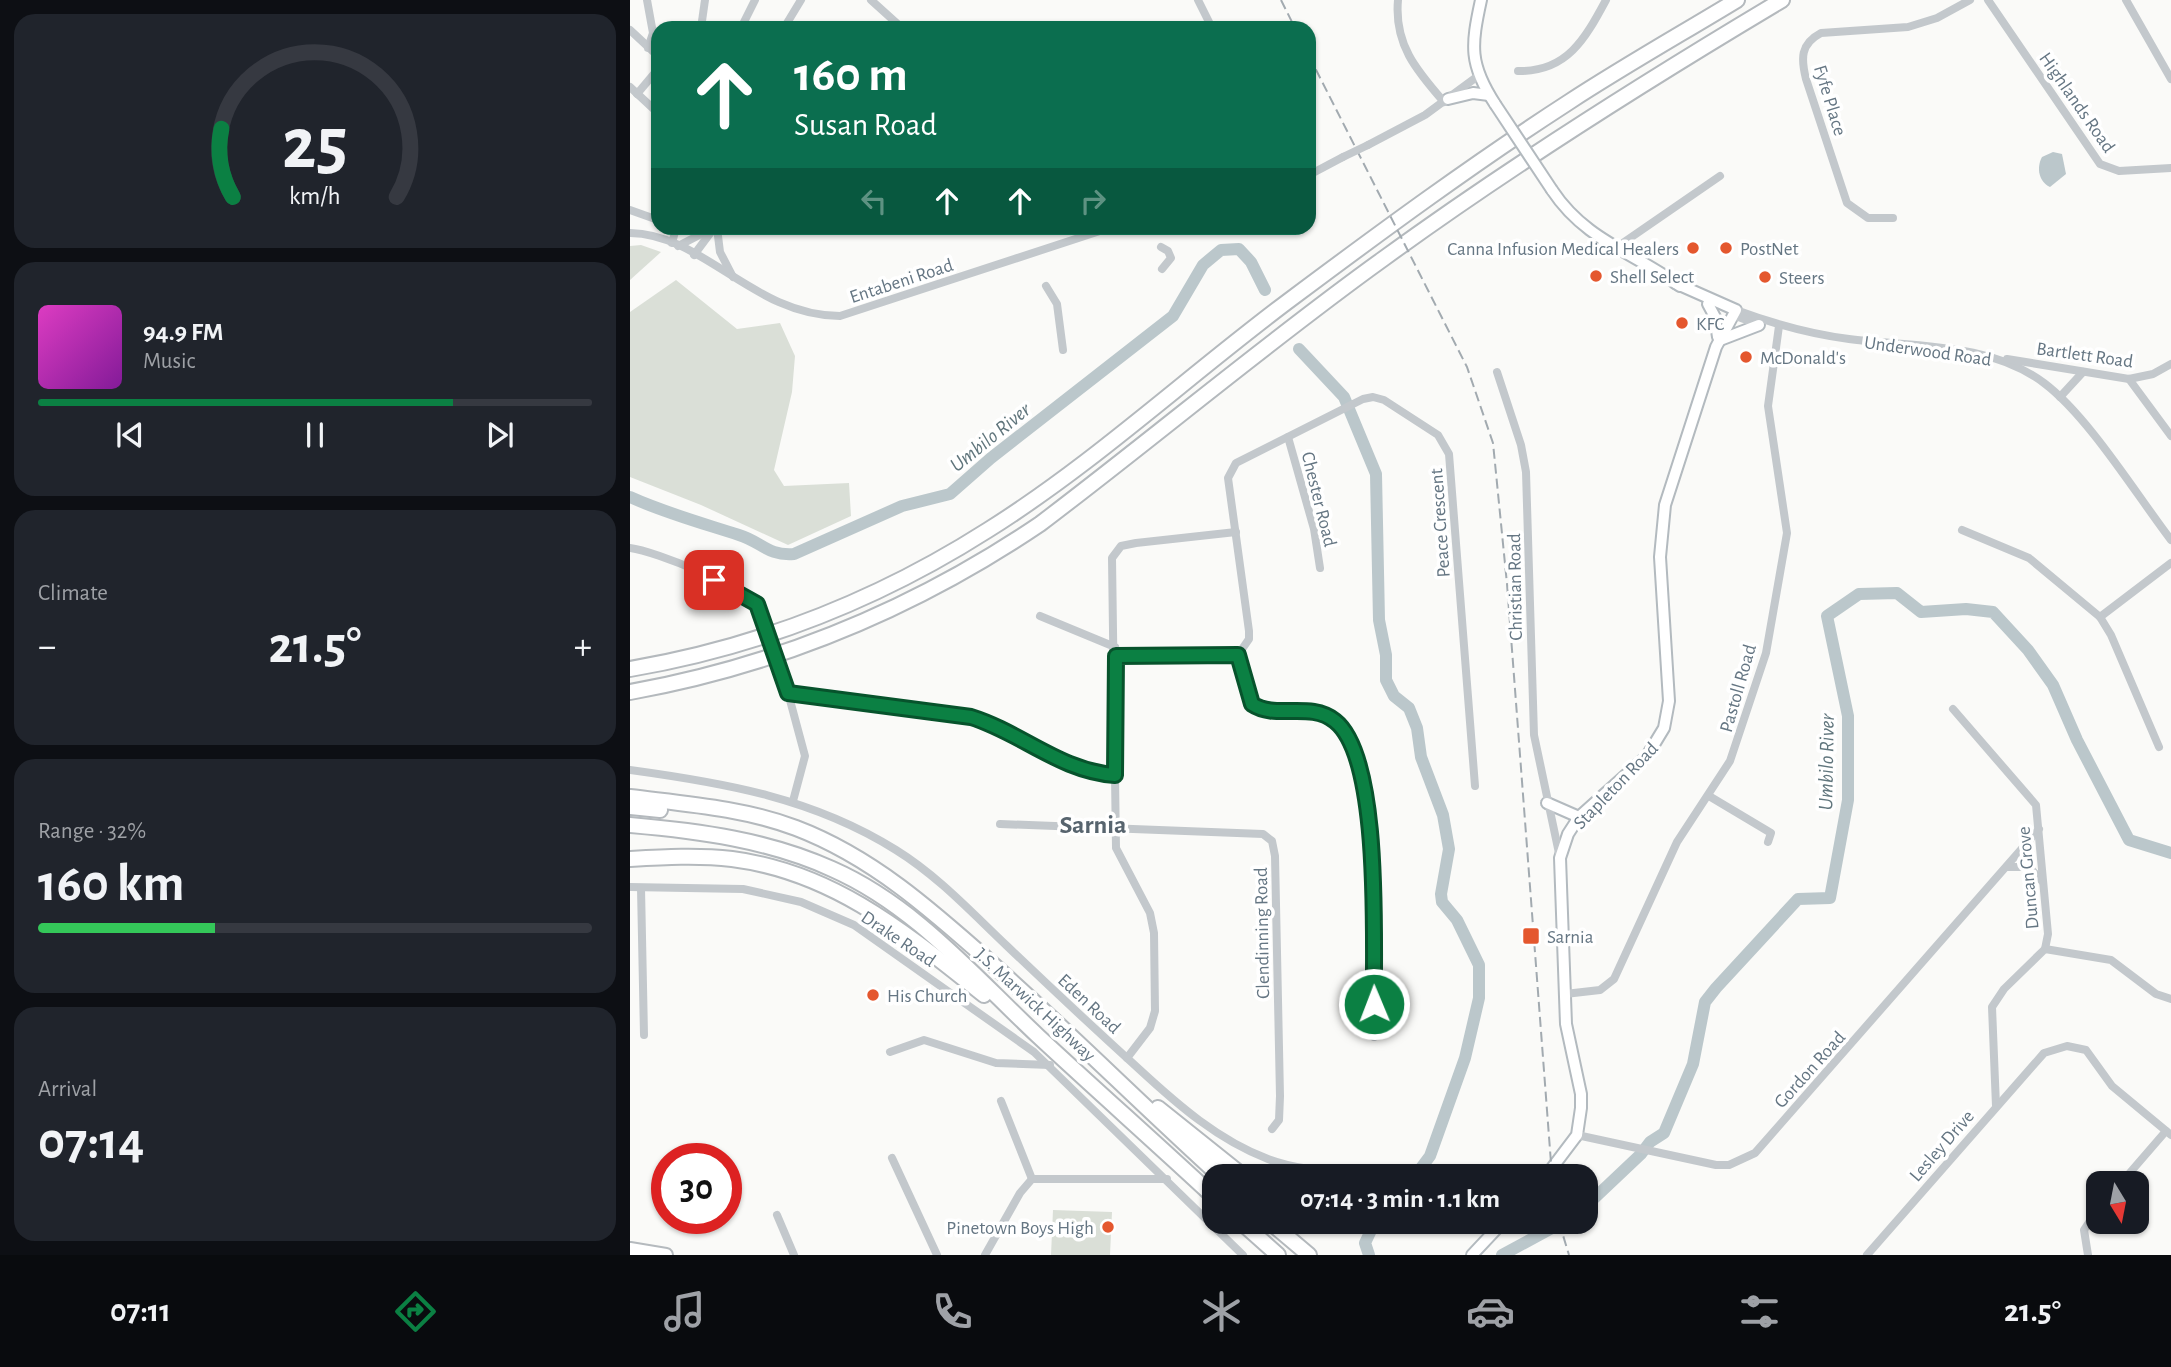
<!DOCTYPE html>
<html lang="en">
<head>
<meta charset="utf-8">
<style>
	body { margin:0; font-family:"Alegreya Sans",sans-serif; background:#20242c; color:#f1f3f6; height:100vh; display:flex; flex-direction:column; font-size:26px; white-space:nowrap }
	* { box-sizing:border-box; margin:0 }
	p { font-size:23px; color:#9ea1a6 }
	.icon { flex:none; width:38px; height:38px; fill:none; stroke:currentColor; stroke-width:2; stroke-linecap:round; stroke-linejoin:round }
	.map { position:relative; flex:1; overflow:hidden }
	.drawer { display:flex; flex-direction:column; gap:14px; padding:14px; background:#0d0f14; width:630px }
	.drawer>* { flex:none }
	.hud { position:absolute; left:21px; top:21px; width:665px; height:214px; border-radius:21px; box-shadow:0 2px 5px #0004; background:#0b6e4f; color:#fff; overflow:hidden }
	.needle { width:46px; rotate:170deg }
	.fabs { position:absolute; left:1456px; top:1171px; display:grid; gap:14px }
	.fabs a { display:grid; place-items:center; width:63px; height:63px; border-radius:14px; background:#171b24; box-shadow:0 2px 5px #0004; font-size:35px }
	.speed { position:absolute; left:21px; top:1143px; display:flex; gap:14px; font-size:35px; font-weight:700; text-align:center }
	.speed>* { display:grid; place-content:center; width:91px; height:91px; border-radius:50%; background:#171b24; box-shadow:0 2px 5px #0004; line-height:1 }
	.speed .limit { border:10px solid #d22; background:#fff; color:#111 }
	.pin { position:absolute; display:grid; place-items:center; width:60px; height:60px; color:#fff; margin:-30px; border-radius:14px; box-shadow:0 4px 10px #0006 }
	.me { position:absolute; width:77px; margin:-38px; rotate:359deg; stroke-linejoin:round; filter:drop-shadow(0 0 5px #0008) }
	.turn { display:flex; align-items:center; gap:24px; height:147px; padding:0 28px; font-size:32px }
	.turn .icon { width:91px; height:91px; stroke-width:2.5 }
	.turn b { display:block; font-size:49px; line-height:60px }
	.lanes { display:flex; align-items:center; height:66px; padding:0 28px; background:#0003; justify-content:center; gap:35px; direction:ltr }
	.lanes .off { opacity:.35 }
	.big { font-size:52px; font-weight:600; line-height:1.1 }
	.drawer .tile { flex:1; display:flex; flex-direction:column; justify-content:center; gap:10px; min-width:0; padding:0 24px; border-radius:21px; background:#20242c }
	.drawer .dial { align-items:center; gap:0 }
	.dial svg { height:182px; overflow:visible; fill:none; stroke:#363941; stroke-width:7; stroke-linecap:round; text-anchor:middle }
	.dial text { fill:#f1f3f6; stroke:none }
	.song { display:flex; align-items:center; gap:21px }
	.cover { width:84px; height:84px; border-radius:10px; background:linear-gradient(135deg,hsl(310 70% 55%),hsl(290 70% 35%)) }
	.played { height:7px; border-radius:4px; background:linear-gradient(90deg,#0b8043 75%,#363941 75%) }
	.keys { display:flex; justify-content:space-around; direction:ltr }
	.heat { display:flex; justify-content:space-between; align-items:center; font-size:38px; direction:ltr }
	.charge { height:10px; border-radius:5px; background:linear-gradient(90deg,#34c759 32%,#363941 0) }
	.trip { position:absolute; left:572px; top:1164px; width:396px; height:70px; border-radius:21px; background:#171b24; box-shadow:0 2px 5px #0004; font-weight:600; line-height:70px; text-align:center }
	.dock { display:flex; height:112px; justify-content:space-around; align-items:center; background:#090b0e; color:#9ea1a6 }
	.dock .icon { width:49px; height:49px }
	.dock .selected { color:#0b8043 }
	.dock b { font-size:32px; color:#f1f3f6 }
	main { display:flex; flex:1; min-height:0 }
	.map>svg:first-child { display:block }
	.green { fill:#dadfd7 }
	.water { fill:#bbc7cb }
	.lines { fill:none; stroke-linecap:round; stroke-linejoin:round }
	.river { stroke:#bbc7cb; stroke-width:12 }
	.secondary-casing { stroke:#b3babf; stroke-width:14 }
	.primary-casing { stroke:#b5babe; stroke-width:16 }
	.motorway-casing { stroke:#b4b9bd; stroke-width:18 }
	.minor { stroke:#c3c8cc; stroke-width:8 }
	.secondary { stroke:#fff; stroke-width:10 }
	.primary { stroke:#fff; stroke-width:12 }
	.motorway { stroke:#fff; stroke-width:14 }
	.rail { stroke:#a2aab0; stroke-width:2; stroke-dasharray:10 5; stroke-linecap:butt }
	.secondary-bridge-casing { stroke:#b3babf; stroke-width:14; stroke-linecap:butt }
	.minor-bridge { stroke:#c3c8cc; stroke-width:8 }
	.secondary-bridge { stroke:#fff; stroke-width:10 }
	.route-casing { stroke:#07532c; stroke-width:18 }
	.route { stroke:#0b8043; stroke-width:12 }
	.poi-dot { fill:#e4572e; stroke:#fff; stroke-width:2.5 }
	.labels { text-anchor:middle; stroke-width:7; stroke-linejoin:round; paint-order:stroke }
	.street-label { font-size:19px; fill:#657683; stroke:#fff }
	.poi-label { font-size:19px; fill:#657683; stroke:#fff; text-anchor:start }
	.water-label { font-size:21px; font-style:italic; fill:#60757c; stroke:#fff }
	.district-label { font-size:26px; font-weight:bold; fill:#57646e; stroke:#fff }
</style>
</head>
<body>
<main>
<section class="drawer">
<div class="tile dial"><svg viewBox="0 0 100 80">
<path d="M14 69A42 42 0 1 1 86 69"/>
<path d="M14 69A42 42 0 0 1 9 39" stroke="#0b8043"/>
<text x="50" y="56" font-size="32" font-weight="700">25</text>
<text x="50" y="72" font-size="11">km/h</text>
</svg></div>
<div class="tile">
<div class="song"><i class="cover"></i><div><b>94.9 FM</b><p>Music</p></div></div>
<div class="played"></div>
<div class="keys"><svg class="icon" aria-label="previous" viewBox="0 0 24 24"><path d="M18 5L8 12l10 7zM5 5v14"/></svg><svg class="icon" aria-label="pause" viewBox="0 0 24 24"><path d="M8 5v14M16 5v14"/></svg><svg class="icon" aria-label="next" viewBox="0 0 24 24"><path d="M6 5l10 7-10 7zM19 5v14"/></svg></div>
</div>
<div class="tile"><p>Climate</p>
<div class="heat"><a>−</a><b class="big">21.5°</b><a>+</a></div>
</div>
<div class="tile"><p>Range · 32%</p><b class="big">160 km</b><div class="charge"></div></div>
<div class="tile"><p>Arrival</p><b class="big">07:14</b></div>
</section>
<div class="map">
<svg width="1541" height="1255" viewBox="0 0 1541 1255">
	<rect width="100%" height="100%" fill="#fafaf8"/>
	<g class="green">
		<polygon points="11,245 31,252 0,280 0,246"/>
		<polygon points="46,280 107,329 150,323 165,356 162,392 144,470 154,486 219,483 221,516 158,545 71,505 0,477 0,312"/>
		<polygon points="423,1210 482,1212 480,1255 421,1255"/>
	</g>
	<path class="water" d="M1423 152 1432 154 1436 174 1420 187C1409 182 1406 168 1412 157Z"/>
	<g class="lines">
		<g class="river">
			<polyline points="669,349 714,397 746,474 749,620 756,655 756,680 764,696 779,708 787,728 791,757 813,815 819,849 811,894 812,902 827,920 849,965 849,998 835,1058 800,1156 785,1176"/>
			<path d="M0 497C35 513 72 523 109 535 132 542 137 556 164 554L272 506 320 494 361 458 543 316 573 265 591 250 609 249 621 262 635 290"/>
			<polyline points="956,1206 1011,1154 1020,1142 1034,1133 1063,1064 1075,1002 1086,988 1168,899 1200,898 1218,800 1218,716 1197,616 1229,594 1267,593 1291,612 1336,609 1363,612 1398,650 1423,685 1447,740 1499,840 1541,853"/>
			<polyline points="739,1255 735,1243 745,1222"/>
			<polyline points="872,1255 933,1222"/>
		</g>
		<g class="secondary-casing">
			<g id="secondary">
				<path d="M851 0C841 46 839 64 865 104"/>
				<polyline points="818,99 843,93 859,95"/>
				<path d="M922 190C955 240 1003 252 1050 286"/>
				<polyline points="1078,304 1085,317 1088,337"/>
				<polyline points="1090,340 1129,325"/>
				<polyline points="917,803 949,817"/>
				<polyline points="916,1176 947,1135 951,1108 951,1094 936,1024 930,858 938,834 949,817 1017,756 1034,728 1039,701 1030,557 1035,505 1086,347 1106,310 1045,283"/>
				<polyline points="842,1255 873,1222"/>
			</g>
		</g>
		<g class="primary-casing">
			<polyline id="primary" points="0,1249 36,1255"/>
		</g>
		<g class="motorway-casing">
			<g id="motorway">
				<path d="M0 669C129 647 248 600 358 530 465 463 559 375 661 299 752 231 843 164 939 102 994 66 1051 34 1107 0"/>
				<path d="M0 692C150 665 284 609 410 524 525 437 636 343 753 259 882 165 1016 81 1152 0"/>
				<path d="M0 797C56 804 113 808 166 828 245 858 307 915 369 970 444 1037 515 1108 590 1176"/>
				<polyline points="0,807 30,810"/>
				<path d="M0 825C69 831 138 840 202 869 284 905 343 975 408 1036 466 1090 526 1143 584 1197"/>
				<path d="M0 859C34 857 68 855 102 859 204 872 276 933 354 995"/>
				<polyline points="528,1108 613,1176"/>
				<polyline points="703,1173 708,1176"/>
				<polyline points="733,1176 734,1175"/>
				<polyline points="611,1222 648,1255"/>
				<polyline points="640,1222 679,1255"/>
			</g>
		</g>
		<g class="minor">
			<polyline points="17,0 23,33 18,48"/>
			<polyline points="241,0 272,28"/>
			<polyline points="568,0 582,28"/>
			<path d="M768 0C764 44 786 70 814 102"/>
			<polyline points="1358,0 1470,164 1489,171 1541,168"/>
			<polyline points="1496,0 1541,79"/>
			<polyline points="71,28 75,0"/>
			<polyline points="111,28 125,0"/>
			<polyline points="154,28 171,0"/>
			<polyline points="0,30 28,56"/>
			<path d="M888 71C937 72 955 39 976 0"/>
			<polyline points="0,87 28,113"/>
			<polyline points="7,94 28,69"/>
			<polyline points="738,145 795,115 848,76"/>
			<polyline points="679,175 713,157"/>
			<polyline points="0,210 28,220"/>
			<path d="M1263 218H1238L1217 203 1176 79C1171 59 1170 44 1191 33L1278 27 1307 18 1340 0"/>
			<polyline points="87,228 90,252 103,277"/>
			<path d="M0 233C74 234 124 316 210 316L479 228"/>
			<polyline points="42,243 46,228"/>
			<polyline points="48,246 83,228"/>
			<polyline points="531,247 538,251 541,258 532,269"/>
			<polyline points="987,247 1090,176"/>
			<polyline points="64,255 81,232"/>
			<polyline points="416,286 427,304 433,350"/>
			<path d="M1106 310C1144 324 1179 334 1219 339 1283 347 1360 342 1414 383 1458 416 1506 494 1541 540"/>
			<polyline points="1103,315 1130,325"/>
			<polyline points="1377,359 1499,379 1523,374 1541,364"/>
			<polyline points="867,372 891,445 896,472 904,735 930,858"/>
			<polyline points="1499,379 1541,436"/>
			<polyline points="1430,397 1453,372"/>
			<polyline points="658,437 684,529 690,568"/>
			<polyline points="1332,530 1399,558 1470,617 1481,635 1529,747"/>
			<path d="M0 548C25 551 117 588 129 608"/>
			<polyline points="410,616 485,647"/>
			<polyline points="1470,617 1541,563"/>
			<path d="M608 655 622 704C643 719 679 701 704 720 754 758 743 974 744 1037"/>
			<polyline points="486,656 608,655 619,639 619,631 598,478 606,463 733,399 743,397 754,400 808,435 819,454 845,786"/>
			<polyline points="157,689 175,756 163,801"/>
			<polyline points="158,693 341,717 446,769 485,775"/>
			<polyline points="1323,709 1406,805 1418,934 1415,949"/>
			<path d="M0 770C95 783 183 798 266 850 308 876 342 913 377 946 421 988 465 1029 509 1069 548 1105 588 1140 638 1159 678 1174 717 1170 758 1176"/>
			<polyline points="1079,796 1141,833 1138,842"/>
			<polyline points="370,824 633,834 642,841 645,856 650,1096 649,1120 642,1129"/>
			<polyline points="1378,867 1399,867 1412,881"/>
			<polyline points="0,887 113,889 171,902 224,925 404,1052 613,1255"/>
			<polyline points="11,888 14,1035"/>
			<polyline points="935,994 970,990 984,979 1047,842 1100,761 1136,653 1157,533 1138,406 1149,326"/>
			<polyline points="260,1052 294,1040 366,1063 420,1065"/>
			<polyline points="497,1058 520,1028 525,1011 524,933 520,913 486,848 482,558 491,546 506,543 606,532"/>
			<polyline points="371,1101 402,1179"/>
			<polyline points="1366,1106 1362,1007 1374,989 1415,949 1481,960 1526,994 1541,999"/>
			<polyline points="947,1135 1086,1165 1099,1165 1125,1153 1409,829"/>
			<polyline points="262,1158 307,1255"/>
			<polyline points="402,1179 537,1179"/>
			<polyline points="1491,1183 1536,1131"/>
			<polyline points="147,1215 164,1255"/>
			<polyline points="355,1255 390,1193 402,1179"/>
			<polyline points="1237,1255 1414,1053 1437,1046 1456,1050 1482,1086 1541,1135"/>
			<polyline points="1458,1255 1454,1230 1468,1209"/>
		</g>
		<use href="#secondary" class="secondary"/>
		<use href="#primary" class="primary"/>
		<use href="#motorway" class="motorway"/>
		<g class="rail">
			<polyline points="651,0 665,28"/>
			<polyline points="679,56 837,367 863,443 877,584 922,1176"/>
			<polyline points="929,1222 939,1255"/>
		</g>
		<g class="secondary-bridge-casing">
			<polyline id="secondary-bridge" points="865,104 922,190"/>
		</g>
		<g class="minor-bridge">
			<polyline points="713,157 738,145"/>
			<polyline points="129,608 155,683"/>
		</g>
		<use href="#secondary-bridge" class="secondary-bridge"/>
	</g>
	<g class="lines">
		<g class="route-casing">
			<path id="route" d="M84 580 127 604 158 693 341 717C392 733 430 771 485 775L486 656 608 655 622 704C646 720 680 701 705 721 752 758 743 945 744 1004"/>
		</g>
		<use href="#route" class="route"/>
	</g>
	<g class="poi-dot">
		<circle cx="1063" cy="248" r="7"/>
		<circle cx="1096" cy="248" r="7"/>
		<circle cx="966" cy="276" r="7"/>
		<circle cx="1135" cy="277" r="7"/>
		<circle cx="1052" cy="323" r="7"/>
		<circle cx="1116" cy="357" r="7"/>
		<rect x="892" y="927" width="18" height="18" rx="3.5"/>
		<circle cx="243" cy="995" r="7"/>
		<circle cx="478" cy="1227" r="7"/>
	</g>
	<g class="labels">
		<g class="street-label">
			<text transform="translate(1201 100) rotate(73)" y="7">Fyfe Place</text>
			<text transform="translate(1448 102) rotate(55)" y="7">Highlands Road</text>
			<text transform="translate(271 280) rotate(-18)" y="7">Entabeni Road</text>
			<text transform="translate(1298 350) rotate(8)" y="7">Underwood Road</text>
			<text transform="translate(1455 354) rotate(8)" y="7">Bartlett Road</text>
			<text transform="translate(690 499) rotate(76)" y="7">Chester Road</text>
			<text transform="translate(809 523) rotate(-94)" y="7">Peace Crescent</text>
			<text transform="translate(884 587) rotate(-91)" y="7">Christian Road</text>
			<text transform="translate(1107 688) rotate(-74)" y="7">Pastoll Road</text>
			<text transform="translate(985 785) rotate(-46)" y="7">Stapleton Road</text>
			<text transform="translate(1397 878) rotate(-95)" y="7">Duncan Grove</text>
			<text transform="translate(631 933) rotate(-91)" y="7">Clendinning Road</text>
			<text transform="translate(269 938) rotate(34)" y="7">Drake Road</text>
			<text transform="translate(460 1003) rotate(43)" y="7">Eden Road</text>
			<text transform="translate(406 1004) rotate(43)" y="7">J.S. Marwick Highway</text>
			<text transform="translate(1179 1069) rotate(-48)" y="7">Gordon Road</text>
			<text transform="translate(1311 1145) rotate(-49)" y="7">Lesley Drive</text>
		</g>
		<g class="poi-label">
			<text x="1049" y="255" text-anchor="end">Canna Infusion Medical Healers</text>
			<text x="1110" y="255">PostNet</text>
			<text x="980" y="283">Shell Select</text>
			<text x="1149" y="284">Steers</text>
			<text x="1066" y="330">KFC</text>
			<text x="1130" y="364">McDonald's</text>
			<text x="917" y="943">Sarnia</text>
			<text x="257" y="1002">His Church</text>
			<text x="464" y="1234" text-anchor="end">Pinetown Boys High</text>
		</g>
		<g class="water-label">
			<text transform="translate(360 437) rotate(-39)" y="7">Umbilo River</text>
			<text transform="translate(1196 762) rotate(-89)" y="7">Umbilo River</text>
		</g>
		<g class="district-label">
			<text x="463" y="833">Sarnia</text>
		</g>
	</g>
</svg>
<div class="fabs">
<a><svg class="needle" viewBox="-14 -14 28 28"><path d="M0-13l5 13h-10z" fill="#e53935"/><path d="M0 13l5-13h-10z" fill="#9ea1a6"/></svg></a>
</div>
<div class="speed"><div class="limit">30</div></div>
<div class="pin" style="left:84px;top:580px;background:#d93025"><svg class="icon" aria-label="arrive" viewBox="0 0 24 24"><path d="M6 21V4h12l-3 4 3 4H6"/></svg></div>
<svg class="me" style="left:744px;top:1004px" viewBox="-20 -20 40 40"><circle r="17" fill="#0b8043" stroke="#fff" stroke-width="3"/><path d="M0-11L8 9 0 5-8 9z" fill="#fff"/></svg>
<div class="trip">07:14 · 3 min · 1.1 km</div>
<div class="hud">
<div class="turn"><svg class="icon" aria-label="ahead" viewBox="0 0 24 24"><path d="M12 20V5M6 11l6-6 6 6"/></svg><div><b>160 m</b>Susan Road</div></div>
<div class="lanes"><svg class="icon off" aria-label="left" viewBox="0 0 24 24"><path d="M17 20v-9H6M10 6l-5 5 5 5"/></svg><svg class="icon" aria-label="ahead" viewBox="0 0 24 24"><path d="M12 20V5M6 11l6-6 6 6"/></svg><svg class="icon" aria-label="ahead" viewBox="0 0 24 24"><path d="M12 20V5M6 11l6-6 6 6"/></svg><svg class="icon off" aria-label="right" viewBox="0 0 24 24"><path d="M7 20v-9h11M14 6l5 5-5 5"/></svg></div>
</div>
</div>
</main>
<nav class="dock">
<b>07:11</b>
<svg class="icon selected" aria-label="directions" viewBox="0 0 24 24"><path d="M12 3l9 9-9 9-9-9zM9 14v-3h6M13 9l2 2-2 2"/></svg>
<svg class="icon" aria-label="music" viewBox="0 0 24 24"><path d="M9 18V5l10-2v13"/><circle cx="6" cy="18" r="3"/><circle cx="16" cy="16" r="3"/></svg>
<svg class="icon" aria-label="phone" viewBox="0 0 24 24"><path d="M5 4h4l2 5-3 2q2 4 5 5l2-3 5 2v4C11 20 4 13 5 4z"/></svg>
<svg class="icon" aria-label="climate" viewBox="0 0 24 24"><path d="M12 3v18M4 7l16 10M4 17L20 7"/></svg>
<svg class="icon" aria-label="car" viewBox="0 0 24 24"><path d="M5 17H2v-5l4-1 3-4h7l3 4 3 1v5h-3M9 17h6M6 11h13"/><circle cx="7" cy="17" r="2"/><circle cx="17" cy="17" r="2"/></svg>
<svg class="icon" aria-label="filters" viewBox="0 0 24 24"><path d="M4 7h16M4 17h16"/><circle cx="9" cy="7" r="2"/><circle cx="15" cy="17" r="2"/></svg>
<b>21.5°</b>
</nav>
</body>
</html>
